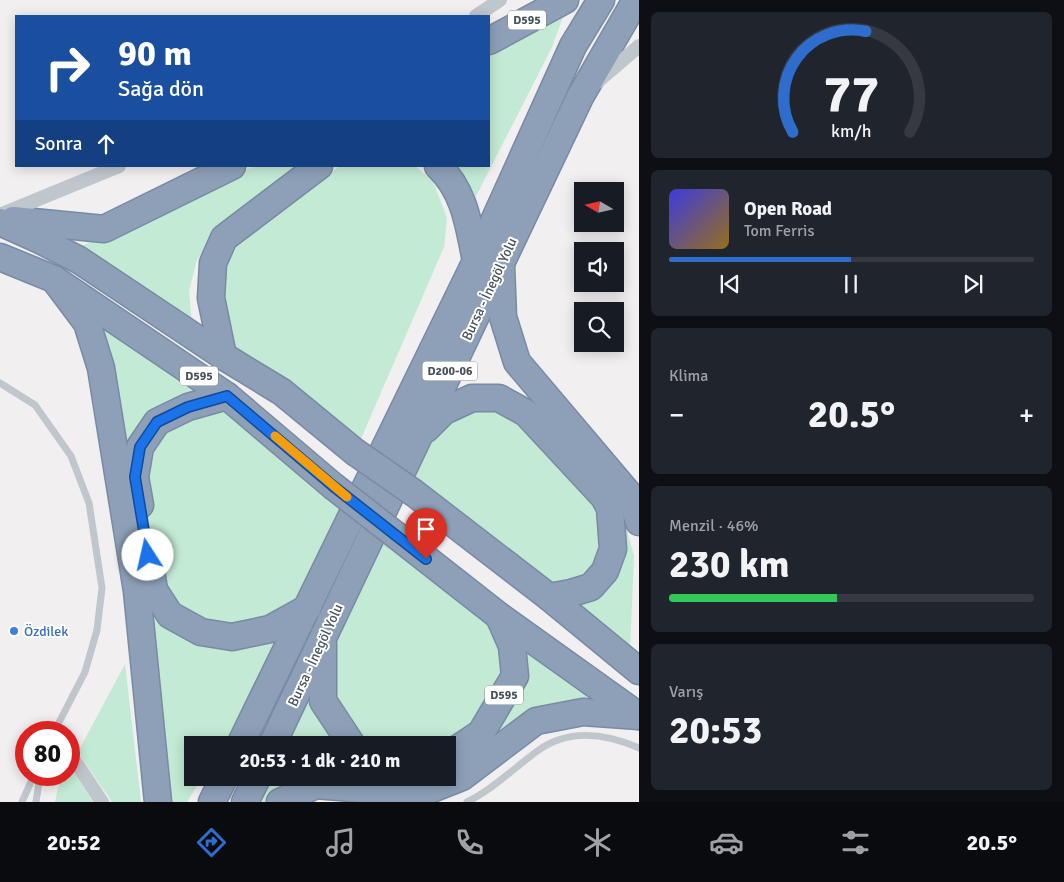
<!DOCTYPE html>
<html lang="tr">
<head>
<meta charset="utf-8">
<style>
	body { margin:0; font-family:Signika,sans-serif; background:#20242c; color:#f1f3f6; height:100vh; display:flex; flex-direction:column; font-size:19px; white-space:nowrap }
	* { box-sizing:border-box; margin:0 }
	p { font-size:16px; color:#9ea1a6 }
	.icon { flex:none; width:28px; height:28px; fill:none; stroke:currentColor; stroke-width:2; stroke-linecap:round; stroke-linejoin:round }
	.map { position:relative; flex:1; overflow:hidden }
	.details { display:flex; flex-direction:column; gap:12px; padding:12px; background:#0d0f14; width:425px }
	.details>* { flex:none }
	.hud { position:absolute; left:15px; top:15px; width:475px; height:152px; border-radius:0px; box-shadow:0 2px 12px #0003; background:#1a4fa0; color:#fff; overflow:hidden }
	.needle { width:32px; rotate:279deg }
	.tools { position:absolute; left:574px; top:182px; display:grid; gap:10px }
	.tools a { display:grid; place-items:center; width:50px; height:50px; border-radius:0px; background:#171b24; box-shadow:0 2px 12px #0003; font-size:25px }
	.speed { position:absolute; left:15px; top:721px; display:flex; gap:10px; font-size:25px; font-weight:700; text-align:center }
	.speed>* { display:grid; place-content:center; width:65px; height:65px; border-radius:50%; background:#171b24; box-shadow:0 2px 12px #0003; line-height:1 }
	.speed .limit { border:8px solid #d22; background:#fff; color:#111 }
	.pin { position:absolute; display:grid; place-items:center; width:42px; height:42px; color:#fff; margin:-51px -21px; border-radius:50% 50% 50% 0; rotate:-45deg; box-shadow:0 0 5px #0007 }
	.pin .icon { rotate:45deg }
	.me { position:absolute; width:55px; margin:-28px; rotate:350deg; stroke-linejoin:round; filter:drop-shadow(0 0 4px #0008) }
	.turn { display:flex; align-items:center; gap:18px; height:105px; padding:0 20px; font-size:22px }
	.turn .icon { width:65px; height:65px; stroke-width:2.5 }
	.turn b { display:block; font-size:35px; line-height:42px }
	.then { display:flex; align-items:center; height:48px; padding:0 20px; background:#0003; gap:10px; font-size:19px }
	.big { font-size:38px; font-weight:700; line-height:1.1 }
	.details .tile { flex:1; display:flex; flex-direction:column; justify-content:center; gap:8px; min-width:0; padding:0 18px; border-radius:8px; background:#20242c }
	.details .dial { align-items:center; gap:0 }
	.dial svg { height:130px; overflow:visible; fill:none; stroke:#363941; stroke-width:7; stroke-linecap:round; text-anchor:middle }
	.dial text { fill:#f1f3f6; stroke:none }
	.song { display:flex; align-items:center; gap:15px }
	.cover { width:60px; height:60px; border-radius:8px; background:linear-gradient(135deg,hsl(240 70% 55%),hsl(40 70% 35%)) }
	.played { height:5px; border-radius:2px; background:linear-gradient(90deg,#2e6dcd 50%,#363941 50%) }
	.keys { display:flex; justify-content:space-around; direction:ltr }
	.heat { display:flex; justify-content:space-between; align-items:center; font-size:28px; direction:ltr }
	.charge { height:8px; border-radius:4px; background:linear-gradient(90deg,#34c759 46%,#363941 0) }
	.trip { position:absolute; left:184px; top:736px; width:272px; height:50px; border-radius:0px; background:#171b24; box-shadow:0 2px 12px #0003; font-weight:700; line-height:50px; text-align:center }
	.tab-bar { display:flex; height:80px; justify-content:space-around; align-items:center; background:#090b0e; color:#9ea1a6 }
	.tab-bar .icon { width:35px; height:35px }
	.tab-bar .on { color:#2e6dcd }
	.tab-bar b { font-size:22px; color:#f1f3f6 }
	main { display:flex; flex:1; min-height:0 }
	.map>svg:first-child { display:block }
	.green { fill:#c3ead4 }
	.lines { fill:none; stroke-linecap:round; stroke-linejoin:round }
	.highway-casing { stroke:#788ba4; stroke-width:29 }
	.lane { stroke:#bfc6cc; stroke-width:7 }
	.street { stroke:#bfc6cc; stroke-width:14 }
	.highway { stroke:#8da0b8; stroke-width:26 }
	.highway-bridge-casing { stroke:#788ba4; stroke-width:29; stroke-linecap:butt }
	.highway-bridge { stroke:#8da0b8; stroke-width:26 }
	.route-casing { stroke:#114b97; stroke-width:12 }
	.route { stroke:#1a73e8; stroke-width:9 }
	.slow { stroke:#f59e0b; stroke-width:9 }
	.shop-dot { fill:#3f7fe0; stroke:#fff; stroke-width:2 }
	.labels { text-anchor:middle; stroke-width:4; stroke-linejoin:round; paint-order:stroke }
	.shield { fill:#fff; stroke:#80868c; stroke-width:1 }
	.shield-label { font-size:12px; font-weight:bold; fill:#49525a }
	.street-label { font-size:14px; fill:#49525a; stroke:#fff }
	.shop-label { font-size:14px; fill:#366cbe; stroke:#fff; text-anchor:start }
</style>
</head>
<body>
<main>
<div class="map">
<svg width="639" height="802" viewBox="0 0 639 802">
	<rect width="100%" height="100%" fill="#f1efef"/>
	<g class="green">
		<polygon points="566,9 552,47 469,210 450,166 489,166 489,51"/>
		<polygon points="254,166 301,166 218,225 197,260 189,291 192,325 79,247 175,205"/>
		<polygon points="340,166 415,166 433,181 447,218 444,247 357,448 232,351 220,300 221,267 231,242"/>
		<polygon points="54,279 356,504 308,608 223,745 192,745 192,778 202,778 187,802 172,802 101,368"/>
		<polygon points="499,398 604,497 605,571 549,597 397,481 422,433"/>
		<polygon points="615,511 627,530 634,556 630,651 567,608 598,591"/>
		<polygon points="377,520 639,716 536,721 462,777 379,790 280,802 246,802 257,778 448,778 448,745 272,745"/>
		<polygon points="125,664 141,802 112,802 78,752"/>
		<polygon points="69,765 93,802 55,802 61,775 69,775"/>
	</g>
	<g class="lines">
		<g class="highway-casing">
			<g id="highway">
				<polyline points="489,41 565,0"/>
				<path d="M438 166C465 191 469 227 476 261"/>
				<polyline points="13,220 104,229 232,166"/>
				<polyline points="0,222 40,240 79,260 223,356 282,392 355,452"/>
				<polyline points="0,257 54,279 227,396 333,486"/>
				<polyline points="501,266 503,317 517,362 632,498 639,522"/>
				<polyline points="54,279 87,323 101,368 137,591 158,802"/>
				<polyline points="223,356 211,298 213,263 224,238 319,166"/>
				<polyline points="426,429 444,411 472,398 499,398 526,413 604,497 610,508 613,549 605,571 591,587 571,593 549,597"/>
				<polyline points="414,493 549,597 639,671"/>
				<polyline points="140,505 135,477 140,447 157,422 188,407 227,396"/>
				<polyline points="397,536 499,616 639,716"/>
				<polyline points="149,558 154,590 170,615 201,632 232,637 270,629 308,608"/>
				<polyline points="323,644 323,701 352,745"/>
				<polyline points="240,745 476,261 573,46 601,0"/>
				<polyline points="272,745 580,97 636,0"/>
				<polyline points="448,755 481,733 515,676 512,646 499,616"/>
				<polyline points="212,802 224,778"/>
				<polyline points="245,802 257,778"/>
				<polyline points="280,802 316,785 419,794 462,777 536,721 583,712 639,716"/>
			</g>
		</g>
		<g class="lane">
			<polyline points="0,383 35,405 71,456 89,503 102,588 97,630 85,672 54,732"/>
			<polyline points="22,802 34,775"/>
			<polyline points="36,802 40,775"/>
			<path d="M467 802C493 789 513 769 536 752 568 728 604 733 639 748"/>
		</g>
		<g class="street">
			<polyline points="476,16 500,0"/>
			<polyline points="596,83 639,46"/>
			<polyline points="2,214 119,166"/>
			<polyline points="55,731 56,732"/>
			<polyline points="69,752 102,802"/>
		</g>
		<use href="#highway" class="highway"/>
		<g class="highway-bridge-casing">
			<g id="highway-bridge">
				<polyline points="355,452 414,493"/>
				<polyline points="333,486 397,536"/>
			</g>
		</g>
		<use href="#highway-bridge" class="highway-bridge"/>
	</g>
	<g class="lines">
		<g class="route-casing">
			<polyline id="route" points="148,555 135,477 140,447 157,422 188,407 227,396 333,486 426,559"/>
		</g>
		<use href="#route" class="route"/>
		<polyline class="slow" points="275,436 347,497"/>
	</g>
	<circle class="shop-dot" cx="14" cy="631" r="5"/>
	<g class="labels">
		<g class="shield">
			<rect x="508" y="10.5" width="38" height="19" rx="4"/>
			<rect x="422.5" y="361.5" width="55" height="19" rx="4"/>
			<rect x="180" y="366.5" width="38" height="19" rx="4"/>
			<rect x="485" y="685.5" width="38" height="19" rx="4"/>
		</g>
		<g class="shield-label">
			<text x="527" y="24">D595</text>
			<text x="450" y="375">D200-06</text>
			<text x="199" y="380">D595</text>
			<text x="504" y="699">D595</text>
		</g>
		<g class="street-label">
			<text transform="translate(489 289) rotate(-65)" y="5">Bursa - İnegöl Yolu</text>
			<text transform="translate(315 655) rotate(-65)" y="5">Bursa - İnegöl Yolu</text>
		</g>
		<g class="shop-label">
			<text x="24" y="636">Özdilek</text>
		</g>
	</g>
</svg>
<div class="tools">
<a><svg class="needle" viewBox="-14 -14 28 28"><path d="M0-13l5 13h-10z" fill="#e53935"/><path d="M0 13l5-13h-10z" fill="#9ea1a6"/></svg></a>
<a><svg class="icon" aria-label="sound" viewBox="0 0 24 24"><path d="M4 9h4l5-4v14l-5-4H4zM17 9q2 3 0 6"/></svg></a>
<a><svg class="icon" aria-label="search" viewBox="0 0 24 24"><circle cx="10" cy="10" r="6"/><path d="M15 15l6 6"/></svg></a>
</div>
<div class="speed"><div class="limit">80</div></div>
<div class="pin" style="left:426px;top:559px;background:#d93025"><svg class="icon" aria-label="arrive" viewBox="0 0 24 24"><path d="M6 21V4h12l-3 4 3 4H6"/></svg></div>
<svg class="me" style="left:148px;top:555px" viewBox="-20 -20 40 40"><circle r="19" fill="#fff"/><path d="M0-13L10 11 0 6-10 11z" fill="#1a73e8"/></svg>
<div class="trip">20:53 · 1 dk · 210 m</div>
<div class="hud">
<div class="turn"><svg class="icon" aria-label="right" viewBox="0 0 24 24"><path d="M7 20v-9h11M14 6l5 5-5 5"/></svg><div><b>90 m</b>Sağa dön</div></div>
<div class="then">Sonra<svg class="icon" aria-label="ahead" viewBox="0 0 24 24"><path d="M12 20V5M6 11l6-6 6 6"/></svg></div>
</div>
</div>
<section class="details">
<div class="tile dial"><svg viewBox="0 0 100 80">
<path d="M14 69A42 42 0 1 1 86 69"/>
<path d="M14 69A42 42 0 0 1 59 7" stroke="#2e6dcd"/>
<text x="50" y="56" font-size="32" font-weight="700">77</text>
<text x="50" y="72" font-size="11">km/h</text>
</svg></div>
<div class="tile">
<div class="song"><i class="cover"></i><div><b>Open Road</b><p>Tom Ferris</p></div></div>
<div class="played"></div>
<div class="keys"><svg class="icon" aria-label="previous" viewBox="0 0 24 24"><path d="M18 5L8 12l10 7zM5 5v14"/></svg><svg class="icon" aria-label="pause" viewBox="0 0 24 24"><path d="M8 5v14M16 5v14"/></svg><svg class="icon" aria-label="next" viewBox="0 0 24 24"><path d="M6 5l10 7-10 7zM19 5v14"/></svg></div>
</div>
<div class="tile"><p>Klima</p>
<div class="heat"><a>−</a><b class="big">20.5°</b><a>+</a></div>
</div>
<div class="tile"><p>Menzil · 46%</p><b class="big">230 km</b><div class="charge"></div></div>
<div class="tile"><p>Varış</p><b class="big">20:53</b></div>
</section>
</main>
<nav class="tab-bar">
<b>20:52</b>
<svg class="icon on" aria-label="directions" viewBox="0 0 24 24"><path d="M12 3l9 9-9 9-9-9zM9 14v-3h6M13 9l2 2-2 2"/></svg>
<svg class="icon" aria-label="music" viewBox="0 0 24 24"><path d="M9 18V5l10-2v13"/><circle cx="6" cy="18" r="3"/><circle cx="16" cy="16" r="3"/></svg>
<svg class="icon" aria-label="phone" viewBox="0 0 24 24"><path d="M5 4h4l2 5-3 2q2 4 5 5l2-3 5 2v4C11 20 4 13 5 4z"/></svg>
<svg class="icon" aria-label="climate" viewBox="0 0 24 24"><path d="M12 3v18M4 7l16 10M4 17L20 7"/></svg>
<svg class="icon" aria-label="car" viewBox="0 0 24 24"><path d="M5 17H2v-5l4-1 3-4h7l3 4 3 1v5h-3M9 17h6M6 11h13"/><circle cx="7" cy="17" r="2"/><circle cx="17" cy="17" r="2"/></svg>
<svg class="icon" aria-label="filters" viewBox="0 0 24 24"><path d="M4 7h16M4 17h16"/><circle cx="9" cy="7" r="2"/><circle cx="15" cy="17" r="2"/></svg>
<b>20.5°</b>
</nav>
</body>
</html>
